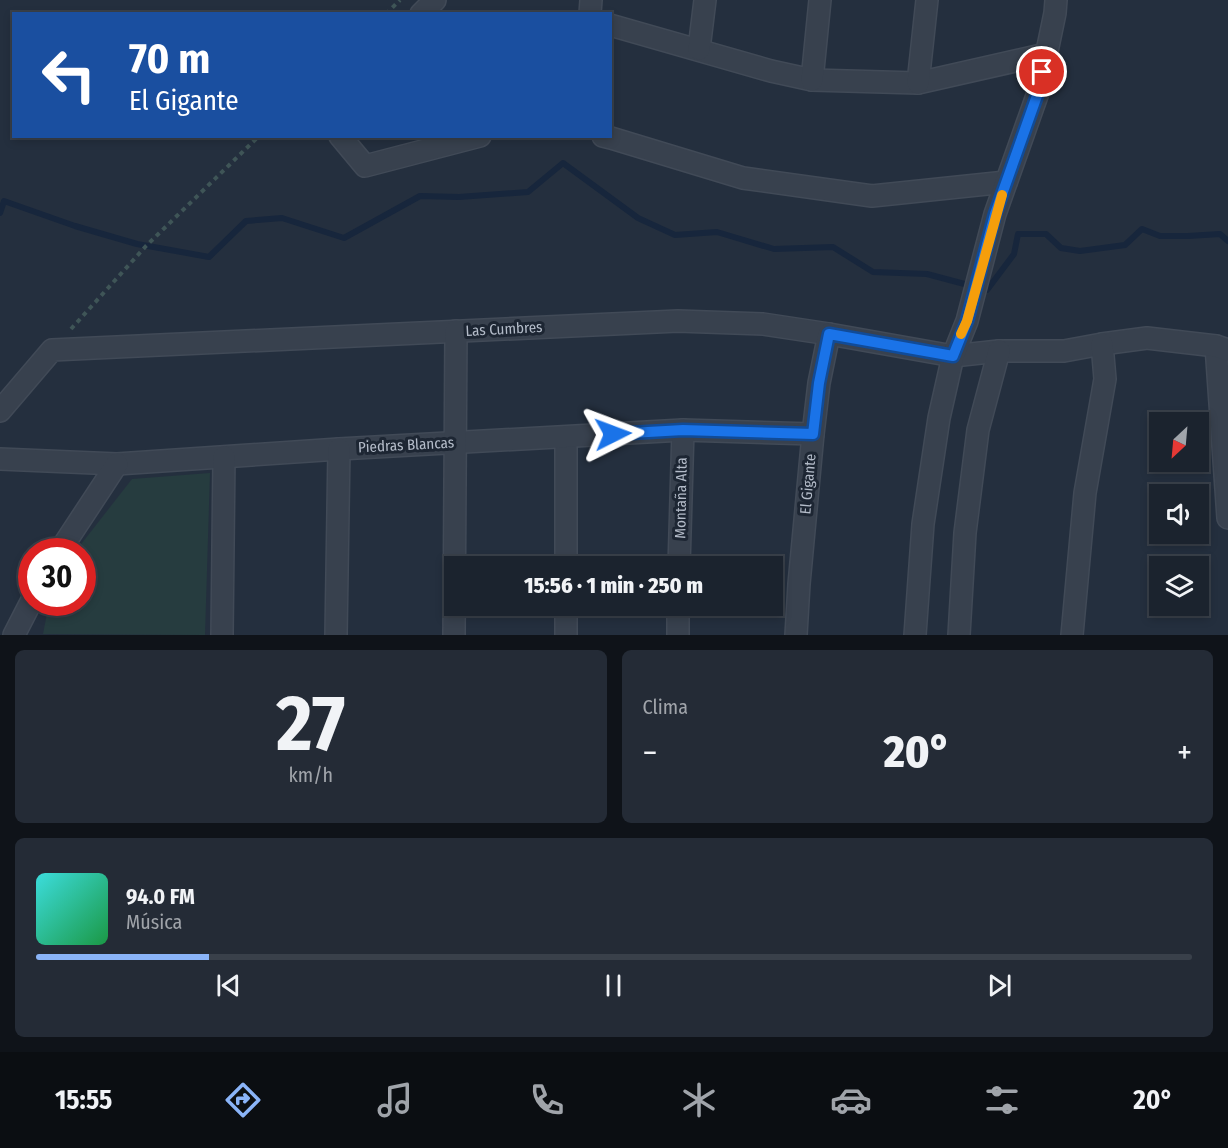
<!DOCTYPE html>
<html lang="es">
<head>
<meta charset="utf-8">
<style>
	body { margin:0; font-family:"Fira Sans Condensed",sans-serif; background:#242b36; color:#f1f3f6; height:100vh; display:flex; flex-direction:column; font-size:22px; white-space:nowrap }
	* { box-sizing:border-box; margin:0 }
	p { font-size:20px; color:#a0a4aa }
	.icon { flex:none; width:33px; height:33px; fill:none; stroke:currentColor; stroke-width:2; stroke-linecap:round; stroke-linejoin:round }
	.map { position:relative; height:635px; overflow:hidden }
	.drawer { display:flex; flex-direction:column; gap:15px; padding:15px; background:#0f1319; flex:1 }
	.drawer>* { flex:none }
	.guide { position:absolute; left:12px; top:12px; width:600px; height:126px; border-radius:0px; box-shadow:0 3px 9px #0003,0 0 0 2px #39404a; background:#1a4fa0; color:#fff; overflow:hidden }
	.needle { width:39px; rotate:206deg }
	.fabs { position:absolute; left:1149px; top:412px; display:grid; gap:12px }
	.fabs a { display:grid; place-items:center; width:60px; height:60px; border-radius:0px; background:#1b232e; box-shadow:0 3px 9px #0003,0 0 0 2px #39404a; font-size:30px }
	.speed { position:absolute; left:18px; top:538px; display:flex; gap:12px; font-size:30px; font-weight:700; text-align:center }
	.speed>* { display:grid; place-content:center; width:78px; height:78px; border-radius:50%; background:#1b232e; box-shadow:0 3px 9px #0003,0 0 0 2px #39404a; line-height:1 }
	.speed .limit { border:9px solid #d22; background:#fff; color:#111 }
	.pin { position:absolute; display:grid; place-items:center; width:51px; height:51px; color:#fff; margin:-26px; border:3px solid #fff; border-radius:50%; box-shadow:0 2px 6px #0007 }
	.me { position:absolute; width:66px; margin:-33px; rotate:87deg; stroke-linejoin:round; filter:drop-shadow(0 0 4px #0008) }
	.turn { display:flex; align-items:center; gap:21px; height:126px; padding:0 18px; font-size:27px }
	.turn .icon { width:78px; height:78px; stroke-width:2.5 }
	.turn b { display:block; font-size:42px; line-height:51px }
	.big { font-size:45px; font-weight:800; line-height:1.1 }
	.drawer .card { flex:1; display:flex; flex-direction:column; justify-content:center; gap:9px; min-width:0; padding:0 21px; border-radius:9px; background:#242b36 }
	.drawer .dial { align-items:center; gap:0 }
	.dial b { font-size:78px; line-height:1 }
	.song { display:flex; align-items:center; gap:18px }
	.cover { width:72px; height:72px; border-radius:9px; background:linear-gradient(135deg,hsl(180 70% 55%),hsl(140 70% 35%)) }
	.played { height:6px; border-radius:3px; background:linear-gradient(90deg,#8ab4f8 15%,#39404a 15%) }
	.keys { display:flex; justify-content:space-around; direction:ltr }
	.heat { display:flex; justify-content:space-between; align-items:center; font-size:33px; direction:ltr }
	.drawer .tiles { flex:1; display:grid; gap:15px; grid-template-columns:1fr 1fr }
	.card:last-child { grid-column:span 2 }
	.trip { position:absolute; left:444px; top:556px; width:339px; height:60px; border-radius:0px; background:#1b232e; box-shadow:0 3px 9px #0003,0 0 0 2px #39404a; font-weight:800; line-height:60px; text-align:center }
	.menu { display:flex; height:96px; justify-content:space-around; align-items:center; background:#0b0e12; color:#a0a4aa }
	.menu .icon { width:42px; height:42px }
	.menu .selected { color:#8ab4f8 }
	.menu b { font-size:27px; color:#f1f3f6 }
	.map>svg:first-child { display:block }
	.green { fill:#263c3f }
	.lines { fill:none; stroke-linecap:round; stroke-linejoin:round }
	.stream { stroke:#17263c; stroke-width:6 }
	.street-casing { stroke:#414a57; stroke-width:24 }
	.path { stroke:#3f5557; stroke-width:4; stroke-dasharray:4.5 4.5; stroke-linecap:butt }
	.street { stroke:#38414e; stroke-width:21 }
	.route-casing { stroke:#114b97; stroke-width:15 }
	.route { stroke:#1a73e8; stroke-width:10 }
	.slow { stroke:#f59e0b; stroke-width:10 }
	.labels { text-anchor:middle; stroke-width:6; stroke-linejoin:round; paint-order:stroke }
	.street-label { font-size:15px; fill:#b4bcc9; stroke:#1d2633 }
</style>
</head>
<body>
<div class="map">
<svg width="1228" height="635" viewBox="0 0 1228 635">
	<rect width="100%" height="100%" fill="#242f3e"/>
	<polygon class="green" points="210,473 205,635 43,634 49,603 82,603 82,552 75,552 132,479"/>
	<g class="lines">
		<polyline class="stream" points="0,213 4,201 75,226 137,244 209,257 246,221 282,218 344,238 420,196 459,197 528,192 563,163 638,218 675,235 717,232 774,249 833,247 873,272 927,274 987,290 1014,254 1018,234 1046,234 1061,248 1080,251 1125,245 1142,229 1160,236 1188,236 1220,234 1228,241"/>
		<g class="street-casing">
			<g id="street">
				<polyline points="421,14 435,0"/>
				<polyline points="590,14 591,0"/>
				<polyline points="610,25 771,71 812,80 918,83 1046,54"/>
				<polyline points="699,49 705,0"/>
				<polyline points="812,80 820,0"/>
				<polyline points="918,83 927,0"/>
				<polyline points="340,136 365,166 480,136"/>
				<polyline points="603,136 611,138 743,178 872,196 1006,182"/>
				<polyline points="1216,346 1228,518"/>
				<polyline points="0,411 52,350 678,321 763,324 829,334 953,356 999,351 1064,351 1102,344 1147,338 1216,346 1228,350"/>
				<polyline points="566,437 566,567"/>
				<polyline points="0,459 117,464 339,449 683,430 813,434"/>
				<polyline points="59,552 117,464"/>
				<polyline points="679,567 683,430"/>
				<polyline points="566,606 566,635"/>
				<polyline points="14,635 32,600"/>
				<polyline points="222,635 224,457"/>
				<polyline points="336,635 339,449"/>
				<polyline points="454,635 456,331"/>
				<polyline points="678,635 678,606"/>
				<polyline points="796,635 799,584 813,434 819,383 829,334"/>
				<polyline points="915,635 923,524 939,418 953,356 967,321 995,214 1039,90 1055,13 1056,0"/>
				<polyline points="959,635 965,533 978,430 999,351"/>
				<polyline points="1072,635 1085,493 1105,379 1102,344"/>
			</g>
		</g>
		<g class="path">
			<polyline points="386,14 400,0"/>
			<polyline points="71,329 146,246 259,136"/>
		</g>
		<use href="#street" class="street"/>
	</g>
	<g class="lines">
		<g class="route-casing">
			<polyline id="route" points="613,434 683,430 813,434 819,383 829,334 953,356 967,321 995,214 1039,90 1042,72"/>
		</g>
		<use href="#route" class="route"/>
		<polyline class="slow" points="961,334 967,321 1002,195"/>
	</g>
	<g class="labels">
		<g class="street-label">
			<text transform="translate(504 329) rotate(-3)" y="5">Las Cumbres</text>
			<text transform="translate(406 445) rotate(-3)" y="5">Piedras Blancas</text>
			<text transform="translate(808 484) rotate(-85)" y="5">El Gigante</text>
			<text transform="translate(681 498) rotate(-89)" y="5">Montaña Alta</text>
		</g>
	</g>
</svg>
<div class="fabs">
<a><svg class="needle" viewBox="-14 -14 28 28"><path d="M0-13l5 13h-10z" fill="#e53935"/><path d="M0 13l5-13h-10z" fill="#a0a4aa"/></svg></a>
<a><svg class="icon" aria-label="sound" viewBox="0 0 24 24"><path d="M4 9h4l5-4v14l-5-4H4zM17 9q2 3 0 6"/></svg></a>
<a><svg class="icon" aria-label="layers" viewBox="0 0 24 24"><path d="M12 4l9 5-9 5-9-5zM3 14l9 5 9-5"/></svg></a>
</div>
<div class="speed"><div class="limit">30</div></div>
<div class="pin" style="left:1042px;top:72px;background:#d93025"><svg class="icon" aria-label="arrive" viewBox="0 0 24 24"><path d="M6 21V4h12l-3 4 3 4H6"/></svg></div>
<svg class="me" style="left:613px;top:434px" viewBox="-20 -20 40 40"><path d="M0-17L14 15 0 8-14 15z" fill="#1a73e8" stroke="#fff" stroke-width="4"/></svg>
<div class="trip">15:56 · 1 min · 250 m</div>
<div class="guide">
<div class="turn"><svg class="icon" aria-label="left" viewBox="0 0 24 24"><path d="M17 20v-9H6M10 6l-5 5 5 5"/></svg><div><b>70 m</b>El Gigante</div></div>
</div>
</div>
<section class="drawer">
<div class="tiles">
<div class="card dial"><b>27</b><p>km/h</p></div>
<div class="card"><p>Clima</p>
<div class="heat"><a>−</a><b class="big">20°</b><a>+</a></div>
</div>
<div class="card">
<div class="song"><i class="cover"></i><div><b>94.0 FM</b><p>Música</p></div></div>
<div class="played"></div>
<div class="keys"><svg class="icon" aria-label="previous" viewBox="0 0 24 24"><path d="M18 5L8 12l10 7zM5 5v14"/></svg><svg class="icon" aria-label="pause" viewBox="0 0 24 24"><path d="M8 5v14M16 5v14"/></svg><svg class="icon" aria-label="next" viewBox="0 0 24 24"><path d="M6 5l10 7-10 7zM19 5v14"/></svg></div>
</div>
</div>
</section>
<nav class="menu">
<b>15:55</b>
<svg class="icon selected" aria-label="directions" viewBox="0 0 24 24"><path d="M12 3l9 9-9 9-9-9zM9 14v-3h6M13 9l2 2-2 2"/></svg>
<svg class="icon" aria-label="music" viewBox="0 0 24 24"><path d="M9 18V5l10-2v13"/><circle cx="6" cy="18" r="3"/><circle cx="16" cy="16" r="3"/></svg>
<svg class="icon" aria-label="phone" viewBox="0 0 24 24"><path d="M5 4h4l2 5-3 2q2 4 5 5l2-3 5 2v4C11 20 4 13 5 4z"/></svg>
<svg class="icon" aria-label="climate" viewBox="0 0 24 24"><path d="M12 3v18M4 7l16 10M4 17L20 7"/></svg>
<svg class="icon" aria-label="car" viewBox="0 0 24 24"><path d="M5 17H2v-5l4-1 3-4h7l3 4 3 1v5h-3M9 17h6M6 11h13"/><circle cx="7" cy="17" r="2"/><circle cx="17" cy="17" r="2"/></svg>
<svg class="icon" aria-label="filters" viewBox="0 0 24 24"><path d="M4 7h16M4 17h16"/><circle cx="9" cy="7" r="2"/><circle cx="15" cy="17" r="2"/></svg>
<b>20°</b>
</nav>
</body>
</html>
